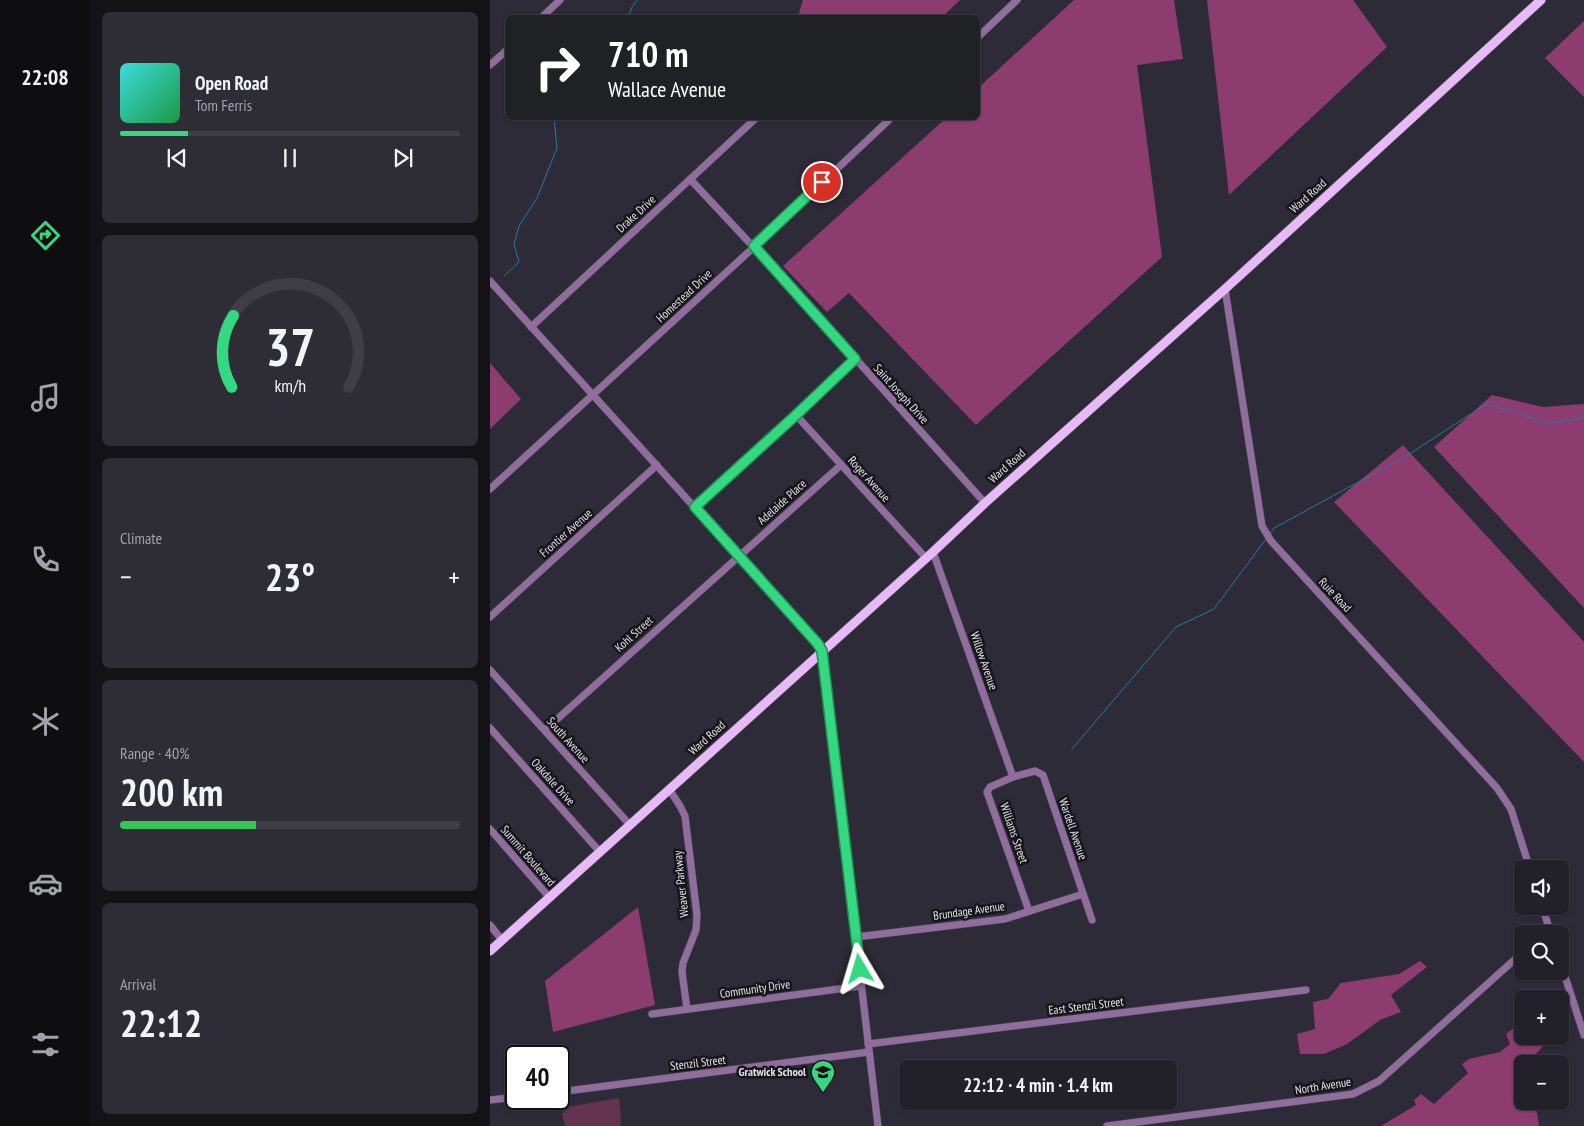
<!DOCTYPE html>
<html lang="en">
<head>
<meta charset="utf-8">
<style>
	body { margin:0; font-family:"PT Sans Narrow",sans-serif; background:#2e2d35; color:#f1f3f6; height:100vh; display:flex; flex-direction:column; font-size:19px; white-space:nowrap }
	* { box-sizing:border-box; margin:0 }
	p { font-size:16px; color:#a2a3a8 }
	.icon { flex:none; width:28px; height:28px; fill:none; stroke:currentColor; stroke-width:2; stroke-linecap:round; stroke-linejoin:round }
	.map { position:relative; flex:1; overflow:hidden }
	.details { display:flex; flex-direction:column; gap:12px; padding:12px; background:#131217; width:400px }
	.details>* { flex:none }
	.hud { position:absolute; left:15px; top:15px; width:475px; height:105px; border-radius:8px; box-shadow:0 1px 4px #0004,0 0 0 1px #3f3e46; background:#202124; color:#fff; overflow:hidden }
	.tools { position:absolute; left:1024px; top:860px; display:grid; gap:10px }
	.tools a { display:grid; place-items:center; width:55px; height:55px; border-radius:8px; background:#222029; box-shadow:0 1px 4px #0004,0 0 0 1px #3f3e46; font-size:25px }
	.speed { position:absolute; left:15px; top:1045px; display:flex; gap:10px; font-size:25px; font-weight:700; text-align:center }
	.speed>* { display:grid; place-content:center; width:65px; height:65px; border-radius:50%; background:#222029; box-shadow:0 1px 4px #0004,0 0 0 1px #3f3e46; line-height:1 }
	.speed .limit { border:2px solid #111; border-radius:8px; background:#fff; color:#111 }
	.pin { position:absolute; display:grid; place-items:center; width:42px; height:42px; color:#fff; margin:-21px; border:2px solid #fff; border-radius:50%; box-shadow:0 1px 5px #0007 }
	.me { position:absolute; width:55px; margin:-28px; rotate:353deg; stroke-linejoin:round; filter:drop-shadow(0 0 4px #0008) }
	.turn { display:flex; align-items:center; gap:18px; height:105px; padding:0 20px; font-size:22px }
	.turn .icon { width:65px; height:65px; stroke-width:2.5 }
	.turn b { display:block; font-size:35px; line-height:42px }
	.big { font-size:38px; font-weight:800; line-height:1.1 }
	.details .tile { flex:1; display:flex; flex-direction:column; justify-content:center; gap:8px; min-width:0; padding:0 18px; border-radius:8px; background:#2e2d35 }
	.details .dial { align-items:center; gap:0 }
	.dial svg { height:130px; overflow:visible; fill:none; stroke:#3f3e46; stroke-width:7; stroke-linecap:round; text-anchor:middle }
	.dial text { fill:#f1f3f6; stroke:none }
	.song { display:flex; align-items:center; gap:15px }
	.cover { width:60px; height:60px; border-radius:8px; background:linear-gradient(135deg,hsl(180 70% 55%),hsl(140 70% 35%)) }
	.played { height:5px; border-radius:2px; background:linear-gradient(90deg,#34d881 20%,#3f3e46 20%) }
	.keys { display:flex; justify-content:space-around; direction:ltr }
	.heat { display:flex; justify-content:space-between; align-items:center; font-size:28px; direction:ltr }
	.charge { height:8px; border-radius:4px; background:linear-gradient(90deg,#34c759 40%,#3f3e46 0) }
	.trip { position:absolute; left:409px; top:1060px; width:278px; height:50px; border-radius:8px; background:#222029; box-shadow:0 1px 4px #0004,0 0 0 1px #3f3e46; font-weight:800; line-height:50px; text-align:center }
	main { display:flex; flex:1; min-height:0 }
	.menu { display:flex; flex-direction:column; width:90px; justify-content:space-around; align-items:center; background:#0e0d10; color:#a2a3a8 }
	.menu .icon { width:35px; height:35px }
	.menu .active { color:#34d881 }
	.menu b { font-size:22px; color:#f1f3f6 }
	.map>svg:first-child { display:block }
	.green { fill:#643350 }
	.forest { fill:#8d3c6f }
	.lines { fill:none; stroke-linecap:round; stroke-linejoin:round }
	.stream { stroke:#2879a3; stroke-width:1 }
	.minor-casing { stroke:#4a4854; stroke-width:8 }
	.major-casing { stroke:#4a4854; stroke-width:10 }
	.minor { stroke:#916d9e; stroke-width:7 }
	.major { stroke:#e7baf7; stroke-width:9 }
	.route-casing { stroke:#228c54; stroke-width:12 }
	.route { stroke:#34d881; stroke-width:9 }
	.labels { text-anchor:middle; stroke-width:5; stroke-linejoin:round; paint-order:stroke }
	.street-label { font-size:12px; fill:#e3e2ea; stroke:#15151a }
	.poi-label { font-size:12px; font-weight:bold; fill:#e3e2ea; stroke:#15151a; text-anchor:end }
</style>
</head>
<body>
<main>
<nav class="menu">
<b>22:08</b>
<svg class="icon active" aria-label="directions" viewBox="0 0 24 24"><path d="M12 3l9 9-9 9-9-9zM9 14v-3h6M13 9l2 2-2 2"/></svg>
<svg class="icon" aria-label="music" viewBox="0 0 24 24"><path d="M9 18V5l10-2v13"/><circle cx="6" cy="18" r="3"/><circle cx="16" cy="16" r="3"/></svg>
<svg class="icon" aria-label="phone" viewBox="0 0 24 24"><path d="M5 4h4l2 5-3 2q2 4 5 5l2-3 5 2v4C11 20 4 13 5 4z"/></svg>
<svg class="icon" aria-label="climate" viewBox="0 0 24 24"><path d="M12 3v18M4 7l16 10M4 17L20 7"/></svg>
<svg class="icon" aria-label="car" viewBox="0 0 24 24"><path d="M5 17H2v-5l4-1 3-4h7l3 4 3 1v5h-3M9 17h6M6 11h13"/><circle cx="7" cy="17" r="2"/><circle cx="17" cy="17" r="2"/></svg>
<svg class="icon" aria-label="filters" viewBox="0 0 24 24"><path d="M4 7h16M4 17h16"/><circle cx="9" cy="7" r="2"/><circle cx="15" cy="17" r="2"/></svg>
</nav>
<section class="details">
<div class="tile">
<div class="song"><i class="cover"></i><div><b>Open Road</b><p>Tom Ferris</p></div></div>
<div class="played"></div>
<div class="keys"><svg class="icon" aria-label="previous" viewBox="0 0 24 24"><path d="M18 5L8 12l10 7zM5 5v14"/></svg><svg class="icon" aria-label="pause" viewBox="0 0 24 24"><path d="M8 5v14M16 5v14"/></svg><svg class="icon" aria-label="next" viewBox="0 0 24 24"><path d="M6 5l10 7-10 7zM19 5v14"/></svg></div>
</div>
<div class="tile dial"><svg viewBox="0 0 100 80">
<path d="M14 69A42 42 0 1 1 86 69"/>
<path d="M14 69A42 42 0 0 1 15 25" stroke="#34d881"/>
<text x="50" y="56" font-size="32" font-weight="700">37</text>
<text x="50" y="72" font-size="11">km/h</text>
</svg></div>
<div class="tile"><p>Climate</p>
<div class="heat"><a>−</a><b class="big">23°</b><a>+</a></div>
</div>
<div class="tile"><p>Range · 40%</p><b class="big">200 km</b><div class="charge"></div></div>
<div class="tile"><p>Arrival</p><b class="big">22:12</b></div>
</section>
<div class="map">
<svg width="1094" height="1126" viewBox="0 0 1094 1126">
	<rect width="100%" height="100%" fill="#2d2b37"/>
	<polygon class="green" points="129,1098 131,1121 130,1126 75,1126 72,1114 77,1107"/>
	<g class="forest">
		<polygon points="313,0 470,0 452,17 308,17"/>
		<polygon points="584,0 684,0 693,59 647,65 672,257 486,425 359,293 337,312 293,266 456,118 488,118 488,88"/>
		<polygon points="717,0 863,0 897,47 739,195"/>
		<polygon points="1094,21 1094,97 1055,58"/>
		<polygon points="0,363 31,399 0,429"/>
		<polygon points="1002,395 1053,407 1094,404 1094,608 944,447"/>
		<polygon points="913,445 1094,642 1094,762 844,502"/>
		<polygon points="148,907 165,1005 63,1032 55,981"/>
		<polygon points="930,961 937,967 901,995 911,1012 890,1020 857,1044 834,1054 810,1054 807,1034 825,1029 823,1002 838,999 851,983 909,974"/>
		<polygon points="1032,1022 1032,1036 1062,1036 1045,1055 1053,1064 1032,1064 1032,1101 1045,1101 1049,1126 891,1126 926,1105 924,1100 931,1094 944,1104 978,1073 972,1064 979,1059 1010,1052 1020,1044 1016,1034"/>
	</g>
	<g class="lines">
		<g class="stream">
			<polyline points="138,18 142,7 147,0"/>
			<polyline points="14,276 29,262 24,244 29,226 47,198 67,148 64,118"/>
			<polyline points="780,534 784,528 918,455 996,404 1023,411 1059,424 1094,417"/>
			<polyline points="582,749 686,627 724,609 776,539"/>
		</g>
		<g class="minor-casing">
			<g id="minor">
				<polyline points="51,18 70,0"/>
				<polyline points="488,37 527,0"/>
				<polyline points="0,65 18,49"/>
				<polyline points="200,179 312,299 495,503"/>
				<polyline points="0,281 328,644 332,651 388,1126"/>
				<polyline points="735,289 772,526 781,541 1007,788 1021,809 1040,869"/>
				<polyline points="41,327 266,118"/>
				<polyline points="306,415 436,558"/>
				<polyline points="0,489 264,247 401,118"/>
				<polyline points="205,507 306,415 365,359"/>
				<polyline points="443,552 523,777"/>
				<polyline points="0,617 167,465"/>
				<polyline points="0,670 140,825"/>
				<polyline points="0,728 110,852"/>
				<polyline points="55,730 351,465"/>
				<polyline points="179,789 190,806 195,816 207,915 206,930 193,963 192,972 197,1009"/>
				<polyline points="0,829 60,898"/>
				<polyline points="1052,906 1061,934"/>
				<polyline points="539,911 497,792 500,787 523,777 545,771 553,775 602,920"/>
				<polyline points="0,925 12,940"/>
				<polyline points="366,937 515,919 593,894"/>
				<polyline points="1070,961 1094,1035"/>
				<polyline points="162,1014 371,986"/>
				<polyline points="378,1044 816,990"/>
				<polyline points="69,1092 379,1052"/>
				<polyline points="0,1100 26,1097"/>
				<polyline points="617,1126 863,1094 889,1081 1032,953"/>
			</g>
		</g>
		<g class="major-casing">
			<polyline id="major" points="0,951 443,552 495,503 735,289 1051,0"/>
		</g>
		<use href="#minor" class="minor"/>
		<use href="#major" class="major"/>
	</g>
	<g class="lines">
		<g class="route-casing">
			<polyline id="route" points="332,182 264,246 365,359 306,415 205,507 328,644 332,651 370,969"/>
		</g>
		<use href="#route" class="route"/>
	</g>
	<defs>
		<g id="school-pin" transform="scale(1.25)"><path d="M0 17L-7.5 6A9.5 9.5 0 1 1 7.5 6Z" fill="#34d881" stroke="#15151a"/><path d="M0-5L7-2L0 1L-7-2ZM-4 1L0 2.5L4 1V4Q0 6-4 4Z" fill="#111"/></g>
	</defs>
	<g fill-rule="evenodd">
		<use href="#school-pin" x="333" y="1072"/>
	</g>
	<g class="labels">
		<g class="street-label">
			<text transform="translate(818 196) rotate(-42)" y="4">Ward Road</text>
			<text transform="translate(146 214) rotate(-43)" y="4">Drake Drive</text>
			<text transform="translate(194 296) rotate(-43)" y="4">Homestead Drive</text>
			<text transform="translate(411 394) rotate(48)" y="4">Saint Joseph Drive</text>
			<text transform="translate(517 466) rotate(-42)" y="4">Ward Road</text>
			<text transform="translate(379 479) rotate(48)" y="4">Roger Avenue</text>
			<text transform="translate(292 502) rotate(-42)" y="4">Adelaide Place</text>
			<text transform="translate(76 533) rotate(-42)" y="4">Frontier Avenue</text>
			<text transform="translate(845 595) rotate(47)" y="4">Ruie Road</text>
			<text transform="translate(144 634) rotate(-42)" y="4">Kohl Street</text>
			<text transform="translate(494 661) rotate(71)" y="4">Willow Avenue</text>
			<text transform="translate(217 738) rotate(-42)" y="4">Ward Road</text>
			<text transform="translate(78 740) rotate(48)" y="4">South Avenue</text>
			<text transform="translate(63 782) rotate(48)" y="4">Oakdale Drive</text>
			<text transform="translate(583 829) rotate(71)" y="4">Wardell Avenue</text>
			<text transform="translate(524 833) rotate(71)" y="4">Williams Street</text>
			<text transform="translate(38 856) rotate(49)" y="4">Summit Boulevard</text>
			<text transform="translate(191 884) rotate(-96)" y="4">Weaver Parkway</text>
			<text transform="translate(479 911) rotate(-8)" y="4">Brundage Avenue</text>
			<text transform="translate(265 989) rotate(-8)" y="4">Community Drive</text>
			<text transform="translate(596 1006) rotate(-7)" y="4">East Stenzil Street</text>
			<text transform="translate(208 1063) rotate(-7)" y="4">Stenzil Street</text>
			<text transform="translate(833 1086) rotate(-9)" y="4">North Avenue</text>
		</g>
		<g class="poi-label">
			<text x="316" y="1076">Gratwick School</text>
		</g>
	</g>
</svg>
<div class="tools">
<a><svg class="icon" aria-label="sound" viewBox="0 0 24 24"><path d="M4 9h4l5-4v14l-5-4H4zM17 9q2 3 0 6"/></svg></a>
<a><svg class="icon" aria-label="search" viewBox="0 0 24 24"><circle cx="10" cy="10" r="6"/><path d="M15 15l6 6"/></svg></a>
<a>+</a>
<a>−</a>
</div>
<div class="speed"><div class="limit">40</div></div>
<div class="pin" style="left:332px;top:182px;background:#d93025"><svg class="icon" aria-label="arrive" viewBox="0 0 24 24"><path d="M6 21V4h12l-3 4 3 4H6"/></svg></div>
<svg class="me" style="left:370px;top:969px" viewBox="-20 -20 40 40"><path d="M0-17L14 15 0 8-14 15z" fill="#34d881" stroke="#fff" stroke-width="4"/></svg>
<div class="trip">22:12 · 4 min · 1.4 km</div>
<div class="hud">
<div class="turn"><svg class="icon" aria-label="right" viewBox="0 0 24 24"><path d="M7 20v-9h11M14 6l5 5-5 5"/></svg><div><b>710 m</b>Wallace Avenue</div></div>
</div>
</div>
</main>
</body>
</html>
